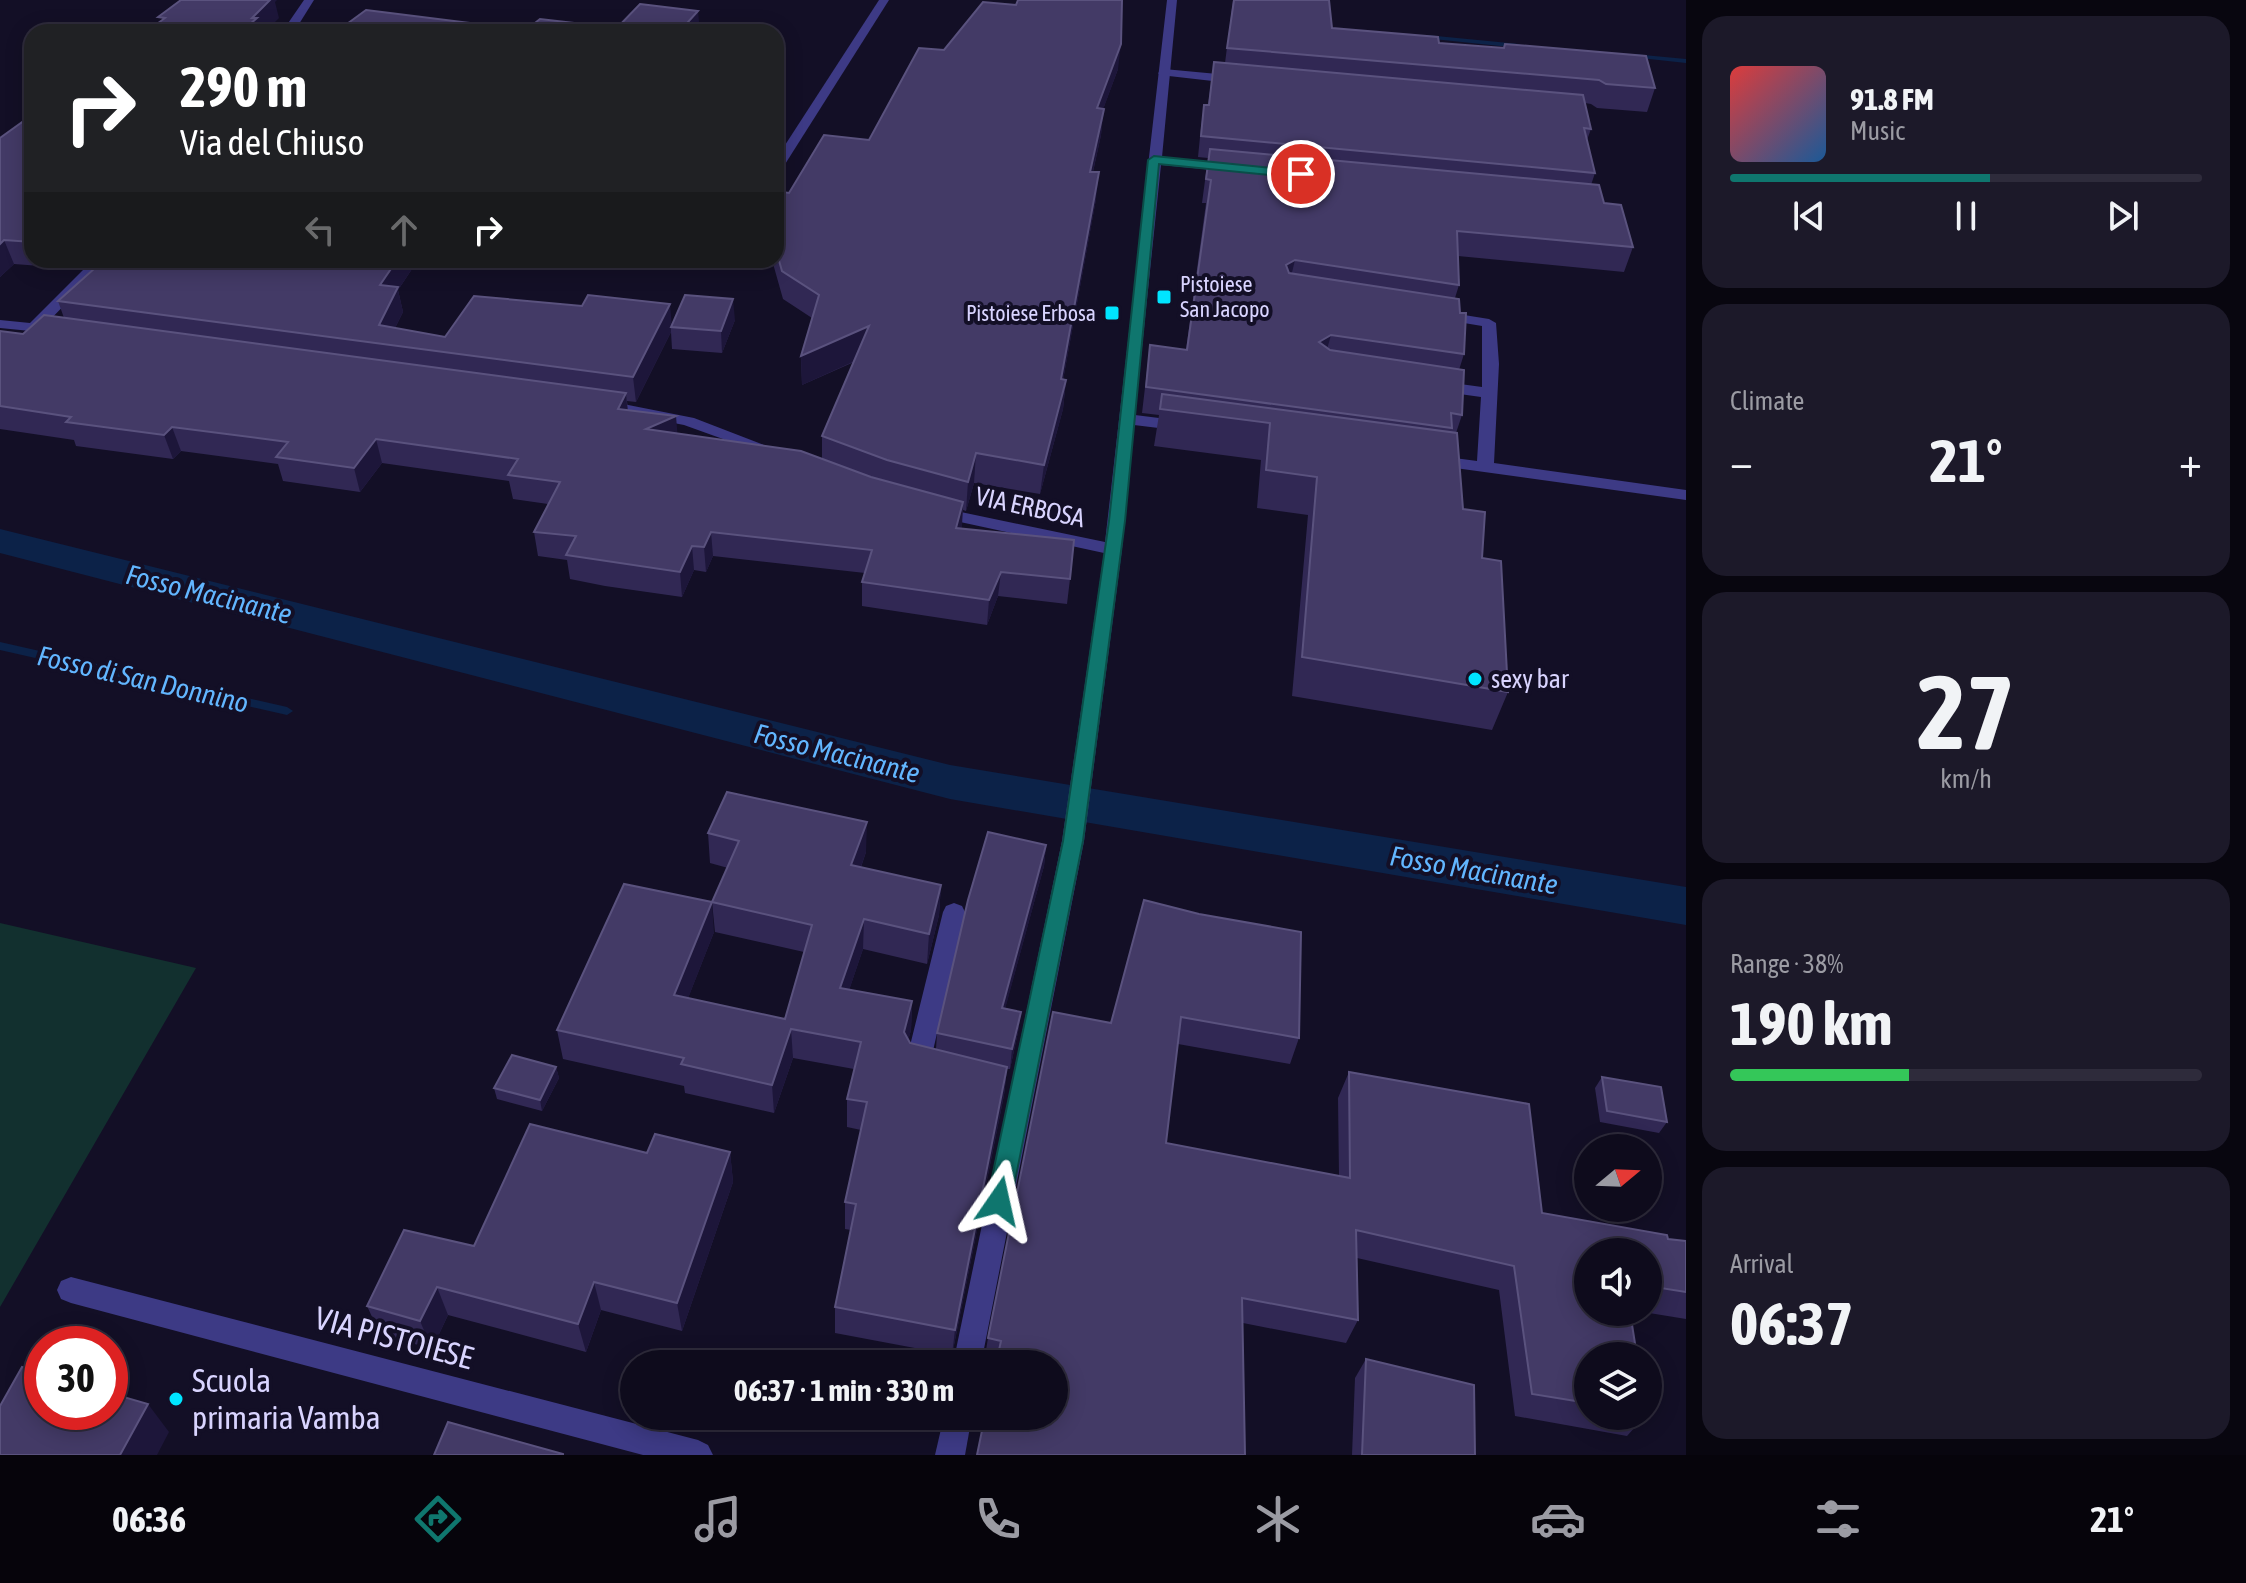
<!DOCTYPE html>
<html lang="en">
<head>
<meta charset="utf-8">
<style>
	body { margin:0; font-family:"Asap Condensed",sans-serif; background:#1c1929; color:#f1f3f6; height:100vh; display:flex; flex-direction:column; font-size:30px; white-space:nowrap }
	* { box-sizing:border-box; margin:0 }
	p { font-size:26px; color:#9b9ba3 }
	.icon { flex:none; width:44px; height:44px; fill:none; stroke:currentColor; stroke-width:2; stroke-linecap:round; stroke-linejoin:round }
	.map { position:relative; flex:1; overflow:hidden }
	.side { display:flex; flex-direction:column; gap:16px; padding:16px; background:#08060f; width:560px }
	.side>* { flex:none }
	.banner { position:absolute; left:24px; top:24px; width:760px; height:244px; border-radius:24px; box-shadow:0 4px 20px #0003,0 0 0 2px #2e2b3b; background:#202124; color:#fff; overflow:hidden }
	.needle { width:52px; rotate:71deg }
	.controls { position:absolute; left:1574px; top:1134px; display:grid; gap:16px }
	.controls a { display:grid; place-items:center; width:88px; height:88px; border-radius:50%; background:#0e0b1c; box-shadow:0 4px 20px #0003,0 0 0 2px #2e2b3b; font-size:40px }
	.speed { position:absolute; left:24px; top:1326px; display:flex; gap:16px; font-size:40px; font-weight:700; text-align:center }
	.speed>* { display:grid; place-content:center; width:104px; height:104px; border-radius:50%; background:#0e0b1c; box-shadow:0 4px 20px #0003,0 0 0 2px #2e2b3b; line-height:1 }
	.speed .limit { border:12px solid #d22; background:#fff; color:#111 }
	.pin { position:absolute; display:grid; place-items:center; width:68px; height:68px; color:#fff; margin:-34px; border:4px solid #fff; border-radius:50%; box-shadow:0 2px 8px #0007 }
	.me { position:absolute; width:88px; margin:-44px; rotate:11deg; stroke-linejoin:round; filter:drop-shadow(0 0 6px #0008) }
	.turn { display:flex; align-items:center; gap:28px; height:168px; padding:0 24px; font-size:36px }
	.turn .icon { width:104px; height:104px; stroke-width:2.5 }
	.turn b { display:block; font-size:56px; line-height:68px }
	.lanes { display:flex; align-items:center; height:76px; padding:0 24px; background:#0003; justify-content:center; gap:40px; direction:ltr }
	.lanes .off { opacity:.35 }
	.big { font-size:60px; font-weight:700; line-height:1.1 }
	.side .widget { flex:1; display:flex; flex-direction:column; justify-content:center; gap:12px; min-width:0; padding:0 28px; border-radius:24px; background:#1c1929 }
	.side .dial { align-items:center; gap:0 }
	.dial b { font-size:104px; line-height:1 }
	.song { display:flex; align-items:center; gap:24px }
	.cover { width:96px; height:96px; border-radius:12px; background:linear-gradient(135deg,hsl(0 70% 55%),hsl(210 70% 35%)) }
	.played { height:8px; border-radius:4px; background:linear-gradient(90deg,#0f766e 55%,#2e2b3b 55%) }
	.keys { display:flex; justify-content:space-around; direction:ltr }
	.heat { display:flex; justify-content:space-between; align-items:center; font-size:44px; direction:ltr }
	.charge { height:12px; border-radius:6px; background:linear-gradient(90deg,#34c759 38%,#2e2b3b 0) }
	.trip { position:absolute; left:620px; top:1350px; width:448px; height:80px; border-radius:40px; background:#0e0b1c; box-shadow:0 4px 20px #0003,0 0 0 2px #2e2b3b; font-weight:700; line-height:80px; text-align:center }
	.menu { display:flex; height:128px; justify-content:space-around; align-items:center; background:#06040b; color:#9b9ba3 }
	.menu .icon { width:56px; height:56px }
	.menu .on { color:#0f766e }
	.menu b { font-size:36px; color:#f1f3f6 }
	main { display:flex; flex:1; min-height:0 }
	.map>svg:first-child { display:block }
	.green { fill:#12302f }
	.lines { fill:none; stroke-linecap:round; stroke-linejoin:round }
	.stream { fill:#0c2248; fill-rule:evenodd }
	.canal { fill:#0c2248; fill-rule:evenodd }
	.lane { fill:#3d3a85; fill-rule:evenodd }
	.street { fill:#3d3a85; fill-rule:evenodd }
	.wall { fill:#312854 }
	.shaded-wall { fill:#1d163a }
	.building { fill:#433a66; stroke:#5a527e; stroke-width:2 }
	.route { fill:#0f766e; stroke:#0a4d48; stroke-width:2 }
	.poi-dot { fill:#00e5ff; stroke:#130f26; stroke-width:3 }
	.labels { text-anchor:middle; stroke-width:8; stroke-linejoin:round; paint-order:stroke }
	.far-poi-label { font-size:22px; fill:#d9d4ff; stroke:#130f26; text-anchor:start }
	.street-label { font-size:26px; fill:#d9d4ff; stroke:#130f26 }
	.poi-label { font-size:26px; fill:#d9d4ff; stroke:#130f26; text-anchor:start }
	.water-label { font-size:28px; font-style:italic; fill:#62b6ff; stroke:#130f26 }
	.near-street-label { font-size:32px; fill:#d9d4ff; stroke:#130f26 }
	.near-poi-label { font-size:32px; fill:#d9d4ff; stroke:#130f26; text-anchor:start }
</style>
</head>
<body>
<main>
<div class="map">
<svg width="1686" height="1455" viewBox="0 0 1686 1455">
	<rect width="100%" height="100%" fill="#130f26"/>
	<polygon class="green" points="0,923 196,968 0,1307"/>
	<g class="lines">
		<g class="stream">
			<polygon points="1426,35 1519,44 1522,46 1519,48 1424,38 1423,37"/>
			<polygon points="1633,54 1686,59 1686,63 1631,57 1630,56"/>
			<polygon points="0,642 287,707 293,711 287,715 0,650"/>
		</g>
		<polygon class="canal" points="0,529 950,765 1686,887 1686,925 950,799 0,553"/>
		<polygon class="lane" points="1164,69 1239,76 1245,80 1239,84 1160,75 1158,73"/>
		<g class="street">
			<polygon points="304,0 314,0 294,32 282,32"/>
			<polygon points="879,0 889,0 782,169 776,173 776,159"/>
			<polygon points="1167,0 1177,0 1162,157 1234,164 1240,168 1234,172 1161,165 1135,415 1183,421 1191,426 1183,431 1134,425 1122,549 1084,841 981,1364 953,1364 1062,841 1104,553 937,517 928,512 937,507 1105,542"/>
			<polygon points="93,260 108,260 45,325 61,328 61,334 0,328 0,320 30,323"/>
			<polygon points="698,260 712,260 704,265"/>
			<polygon points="1439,311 1489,319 1496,323 1499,364 1494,463 1686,490 1686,500 1426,464 1424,460 1426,456 1432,455 1477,461 1481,397 1438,391 1430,386 1438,381 1482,387 1482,326 1434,318 1434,312"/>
			<polygon points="603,400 694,418 787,454 779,459 684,425 597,408 597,402"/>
			<polygon points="954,903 962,906 965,912 932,1055 940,1064 937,1071 928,1074 909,1069 906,1062 943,912 946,906"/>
			<polygon points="71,1277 698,1440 708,1445 713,1455 643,1455 71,1303 61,1299 57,1290 61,1281"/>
			<polygon points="944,1416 972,1416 965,1455 935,1455"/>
		</g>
	</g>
	<g class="wall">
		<polygon points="1233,0 1329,0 1332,28 1439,43 1503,48 1505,44 1655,88 1647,112 1597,108 1591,104 1585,103 1591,129 1587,140 1595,173 1591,185 1633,247 1624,272 1458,256 1459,285 1455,298 1460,313 1464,354 1459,370 1462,415 1456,433 1463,509 1482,558 1508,692 1492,730 1292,696 1308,515 1257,508 1261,460 1154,446 1159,415 1142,413 1150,345 1186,350 1206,203 1202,203 1208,158 1198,157 1201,127 1204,105 1208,105 1214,62 1225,63"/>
		<polygon points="1118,69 1103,109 1101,135 1093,172 1096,199 1063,380 1066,380 1063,409 1040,494 974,483 966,511 963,510 961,528 1070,579 1067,604 998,596 987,625 862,606 862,582 865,573 713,556 706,572 694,570 682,597 605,586 570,579 567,560 538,556 534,532 548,504 513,499 509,481 382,463 360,492 283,481 278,464 181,451 173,459 76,446 74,440 0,429 0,331 23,334 64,318 58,301 99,264 98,260 418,260 398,290 403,312 395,328 445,337 735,320 722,353 672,349 671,332 636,402 627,401 628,410 677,433 822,459 822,436 854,362 802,385 801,356 812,318 783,299 772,260 776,260 776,208 789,193 869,140"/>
		<polygon points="32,115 32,260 90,260 80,269 14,264 0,277 0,138"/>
		<polygon points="587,260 619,260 617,263"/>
		<polygon points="708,833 866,852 861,867 941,885 939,915 927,964 863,949 849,990 912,1001 911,1030 908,1040 910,1043 936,1049 937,1033 1046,845 1044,866 1005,1008 1021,1012 1018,1032 1010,1069 1007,1069 1004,1095 952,1355 835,1333 835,1307 851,1230 845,1229 845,1202 861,1130 847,1127 847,1099 854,1069 793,1058 774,1113 685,1093 684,1086 563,1059 557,1030 714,932 688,998 785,1019 804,952 715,932 712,902 728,868 710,863"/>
		<polygon points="1144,900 1299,1038 1290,1064 1178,1044 1166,1143 1339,1176 1338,1098 1349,1072 1542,1213 1668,1239 1686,1241 1686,1319 1643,1312 1648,1312 1648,1252 1588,1252 1588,1416 1645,1416 1627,1436 1515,1416 1499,1290 1357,1258 1358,1320 1346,1343 1243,1323 996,1364 984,1362 988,1338 1111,1023"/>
		<polygon points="556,1067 559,1078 542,1111 497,1099 494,1088"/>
		<polygon points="1602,1077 1667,1122 1659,1133 1600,1122 1595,1088"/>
		<polygon points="730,1152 733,1182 682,1331 601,1310 586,1352 448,1315 432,1349 380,1334 367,1306 474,1246 647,1153"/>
		<polygon points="1366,1359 1475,1455 1352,1455 1355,1378"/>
	</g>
	<g class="shaded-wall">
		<polygon points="254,0 277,0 275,2 279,18 265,32 241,32"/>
		<polygon points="698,11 700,32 679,32"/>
		<polygon points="592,25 593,32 585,32"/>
		<polygon points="1121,44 1118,69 1094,134 1097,108"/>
		<polygon points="1104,109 1101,135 1087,198 1090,172"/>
		<polygon points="1099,172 1096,199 1058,408 1061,379"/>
		<polygon points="4,240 14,264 0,277 0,244"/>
		<polygon points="76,260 90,260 80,269"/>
		<polygon points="397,260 418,260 398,290 403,312 387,344 379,325 380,285"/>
		<polygon points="1295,260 1289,285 1286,265"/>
		<polygon points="733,299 735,320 722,353 721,331"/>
		<polygon points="670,304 672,327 671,327 671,332 636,402 633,377"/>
		<polygon points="869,326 868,355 802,385 801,356"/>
		<polygon points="1331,335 1324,360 1319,342"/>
		<polygon points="1066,380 1063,409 1040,494 1044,465"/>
		<polygon points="626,393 628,417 618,409"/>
		<polygon points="676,416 678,440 646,429"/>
		<polygon points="172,427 181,451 173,459 164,435"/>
		<polygon points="376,439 382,463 360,492 354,468"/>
		<polygon points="976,453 974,483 966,511 968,482"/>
		<polygon points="963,502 962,527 955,552 956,528"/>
		<polygon points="711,532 713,556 706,572 704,547"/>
		<polygon points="692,546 694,570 682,597 680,572"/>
		<polygon points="1001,572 998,596 987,625 989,600"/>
		<polygon points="867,822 866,852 851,895 851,865"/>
		<polygon points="1046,845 1044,866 1000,1028 1002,1008"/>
		<polygon points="941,885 939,915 927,964 929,934"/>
		<polygon points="712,902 714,932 678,1024 674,995"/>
		<polygon points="864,919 863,949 840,1017 840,988"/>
		<polygon points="912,1001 911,1030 903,1061 904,1032"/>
		<polygon points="1021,1012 1018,1032 1010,1069 1012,1049"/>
		<polygon points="791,1029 793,1058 774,1113 772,1085"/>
		<polygon points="556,1067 559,1078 542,1111 540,1100"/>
		<polygon points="1007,1067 1004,1095 952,1355 955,1330"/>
		<polygon points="730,1152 733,1182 682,1331 677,1303"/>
		<polygon points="594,1282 601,1310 586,1352 578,1324"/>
		<polygon points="437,1287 448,1315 432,1349 420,1321"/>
		<polygon points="148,1404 169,1432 157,1455 120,1455"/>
	</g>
	<g class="building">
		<polygon points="181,0 270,0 252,18 257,18 241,32 146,32 165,18 158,17"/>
		<polygon points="1018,0 1122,0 1121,44 1097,108 1104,109 1090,172 1099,172 1061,379 1066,380 1044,465 976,453 968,482 887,460 822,436 869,326 801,356 819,295 782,271 776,250 776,208 783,192 789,193 824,135 869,140 919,48 944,50 983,2 1016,5"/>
		<polygon points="1234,0 1329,0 1332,28 1438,37 1439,43 1504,48 1505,44 1646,56 1655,88 1606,84 1599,80 1227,48"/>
		<polygon points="640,4 698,11 679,32 613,32"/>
		<polygon points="366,10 526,30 540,19 592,25 585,32 336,32"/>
		<polygon points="1214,62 1583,95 1591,129 1584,128 1595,173 1201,136 1204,105 1209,105"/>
		<polygon points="32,115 32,242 4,240 0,244 0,138"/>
		<polygon points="1210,149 1599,185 1604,203 1621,205 1633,247 1457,231 1459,285 1295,260 1286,265 1289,273 1459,299 1460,313 1466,313 1464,354 1331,335 1319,342 1330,350 1464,370 1462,415 1451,413 1452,428 1146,387 1150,345 1187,350 1211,180 1206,179"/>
		<polygon points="104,260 397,260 380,285 398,287 379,325 445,337 474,296 582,306 588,295 670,304 633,377 58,301"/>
		<polygon points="685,295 733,299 721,331 671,327"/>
		<polygon points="44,315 626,393 618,409 676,416 646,429 801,451 871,477 963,502 956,528 1074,540 1070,579 1001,572 989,600 862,582 872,550 711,532 704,547 692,546 680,572 566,555 576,536 534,532 560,482 508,475 518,459 376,439 354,468 276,457 288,442 172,427 164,435 66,422 71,417 0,406 0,331 23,334"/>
		<polygon points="1162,394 1457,433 1463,509 1485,512 1482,558 1501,561 1508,692 1302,657 1317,477 1266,470 1270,423 1160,409"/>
		<polygon points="727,792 867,822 851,865 941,885 929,934 864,919 840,988 912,1001 904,1032 910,1043 1007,1067 955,1330 835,1307 856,1204 845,1202 867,1102 847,1099 861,1042 791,1029 772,1085 681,1064 684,1058 557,1030 624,884 712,902 674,995 785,1019 812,925 712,902 739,841 708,833"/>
		<polygon points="988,832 1046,845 1002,1008 1021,1012 1012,1049 937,1033 968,900"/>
		<polygon points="1144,900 1199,914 1301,932 1299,1038 1181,1017 1166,1143 1350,1178 1349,1072 1529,1104 1542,1213 1667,1235 1668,1239 1686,1241 1686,1292 1648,1286 1648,1252 1588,1252 1588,1312 1630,1312 1637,1356 1588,1356 1588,1403 1532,1394 1514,1266 1356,1230 1358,1320 1242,1298 1245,1455 977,1455 985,1416 1054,1416 1054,1364 996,1364 1001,1341 988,1338 1053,1012 1111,1023"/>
		<polygon points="512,1055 556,1067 540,1100 494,1088"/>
		<polygon points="1602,1077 1661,1087 1667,1122 1607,1111"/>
		<polygon points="530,1124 647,1153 655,1134 730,1152 677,1303 594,1282 578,1324 437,1287 420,1321 367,1306 404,1230 474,1246"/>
		<polygon points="1366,1359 1474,1385 1475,1455 1362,1455"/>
		<polygon points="22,1367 42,1373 42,1412 110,1412 110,1393 148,1404 120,1455 0,1455 0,1406"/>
		<polygon points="448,1422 563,1454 563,1455 434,1455"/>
	</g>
	<polygon class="route" points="1154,156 1301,171 1307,174 1301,178 1159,164 1125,521 1083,841 1011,1201 1007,1208 999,1211 990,1208 987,1201 1063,841 1109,521 1148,160"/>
	<g class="poi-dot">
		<rect x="1156" y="289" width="16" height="16" rx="4"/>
		<rect x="1104" y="305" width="16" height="16" rx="4"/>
		<circle cx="1475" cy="679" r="8"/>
		<circle cx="176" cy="1399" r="8"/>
	</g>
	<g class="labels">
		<g class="far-poi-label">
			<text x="1180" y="292">Pistoiese<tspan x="1180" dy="25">San Jacopo</tspan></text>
			<text x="1096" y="321" text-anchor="end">Pistoiese Erbosa</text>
		</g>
		<g class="street-label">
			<text transform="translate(1030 507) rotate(12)" y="9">VIA ERBOSA</text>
		</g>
		<g class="poi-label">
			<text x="1491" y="688">sexy bar</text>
		</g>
		<g class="water-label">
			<text transform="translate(209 594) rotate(14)" y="10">Fosso Macinante</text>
			<text transform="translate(143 679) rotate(13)" y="10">Fosso di San Donnino</text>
			<text transform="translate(837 753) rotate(14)" y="10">Fosso Macinante</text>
			<text transform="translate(1474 870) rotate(10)" y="10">Fosso Macinante</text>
		</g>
		<g class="near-street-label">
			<text transform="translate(394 1338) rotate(15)" y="11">VIA PISTOIESE</text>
		</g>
		<g class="near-poi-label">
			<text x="192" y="1392">Scuola<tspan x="192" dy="37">primaria Vamba</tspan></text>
		</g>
	</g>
</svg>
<div class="controls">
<a><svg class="needle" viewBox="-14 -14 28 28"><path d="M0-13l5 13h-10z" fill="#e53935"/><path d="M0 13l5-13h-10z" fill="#9b9ba3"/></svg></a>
<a><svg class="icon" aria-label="sound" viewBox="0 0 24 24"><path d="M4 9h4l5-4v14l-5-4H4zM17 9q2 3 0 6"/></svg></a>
<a><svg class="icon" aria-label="layers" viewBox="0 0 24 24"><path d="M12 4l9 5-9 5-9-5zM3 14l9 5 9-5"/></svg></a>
</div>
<div class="speed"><div class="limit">30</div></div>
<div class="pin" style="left:1301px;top:174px;background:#d93025"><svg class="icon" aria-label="arrive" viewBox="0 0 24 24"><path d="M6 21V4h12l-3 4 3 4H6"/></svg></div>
<svg class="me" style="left:999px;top:1201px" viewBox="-20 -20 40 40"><path d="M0-17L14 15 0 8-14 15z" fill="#0f766e" stroke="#fff" stroke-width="4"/></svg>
<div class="trip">06:37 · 1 min · 330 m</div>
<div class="banner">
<div class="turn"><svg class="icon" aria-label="right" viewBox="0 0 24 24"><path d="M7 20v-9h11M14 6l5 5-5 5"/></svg><div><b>290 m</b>Via del Chiuso</div></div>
<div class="lanes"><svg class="icon off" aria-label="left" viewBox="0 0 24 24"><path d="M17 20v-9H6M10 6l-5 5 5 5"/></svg><svg class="icon off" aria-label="ahead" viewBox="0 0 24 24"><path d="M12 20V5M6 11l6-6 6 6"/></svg><svg class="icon" aria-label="right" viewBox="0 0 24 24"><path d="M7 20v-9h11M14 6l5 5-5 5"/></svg></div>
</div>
</div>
<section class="side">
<div class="widget">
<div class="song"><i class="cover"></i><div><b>91.8 FM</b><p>Music</p></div></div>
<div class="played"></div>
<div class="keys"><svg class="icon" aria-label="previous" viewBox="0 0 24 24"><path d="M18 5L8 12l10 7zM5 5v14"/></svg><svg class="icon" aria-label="pause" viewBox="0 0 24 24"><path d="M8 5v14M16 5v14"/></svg><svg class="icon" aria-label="next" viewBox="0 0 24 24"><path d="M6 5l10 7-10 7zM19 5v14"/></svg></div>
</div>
<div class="widget"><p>Climate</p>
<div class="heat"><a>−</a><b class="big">21°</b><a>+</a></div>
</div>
<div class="widget dial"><b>27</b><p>km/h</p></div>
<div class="widget"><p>Range · 38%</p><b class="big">190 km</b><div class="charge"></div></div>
<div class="widget"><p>Arrival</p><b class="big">06:37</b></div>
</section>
</main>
<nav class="menu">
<b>06:36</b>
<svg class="icon on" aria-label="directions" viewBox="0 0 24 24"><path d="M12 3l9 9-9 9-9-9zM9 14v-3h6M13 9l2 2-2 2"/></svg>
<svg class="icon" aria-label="music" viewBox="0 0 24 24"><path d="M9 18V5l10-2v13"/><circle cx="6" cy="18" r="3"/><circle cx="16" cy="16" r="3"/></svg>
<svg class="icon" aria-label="phone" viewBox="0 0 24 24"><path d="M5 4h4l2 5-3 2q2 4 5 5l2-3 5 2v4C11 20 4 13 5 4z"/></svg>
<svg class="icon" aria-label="climate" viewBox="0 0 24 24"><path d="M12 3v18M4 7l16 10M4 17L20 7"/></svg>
<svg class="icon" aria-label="car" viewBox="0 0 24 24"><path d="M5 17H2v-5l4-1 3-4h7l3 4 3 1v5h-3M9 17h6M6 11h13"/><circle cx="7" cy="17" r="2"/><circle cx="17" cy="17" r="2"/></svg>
<svg class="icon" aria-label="filters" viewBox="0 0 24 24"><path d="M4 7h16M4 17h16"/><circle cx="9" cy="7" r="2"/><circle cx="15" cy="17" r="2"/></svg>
<b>21°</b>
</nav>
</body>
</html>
